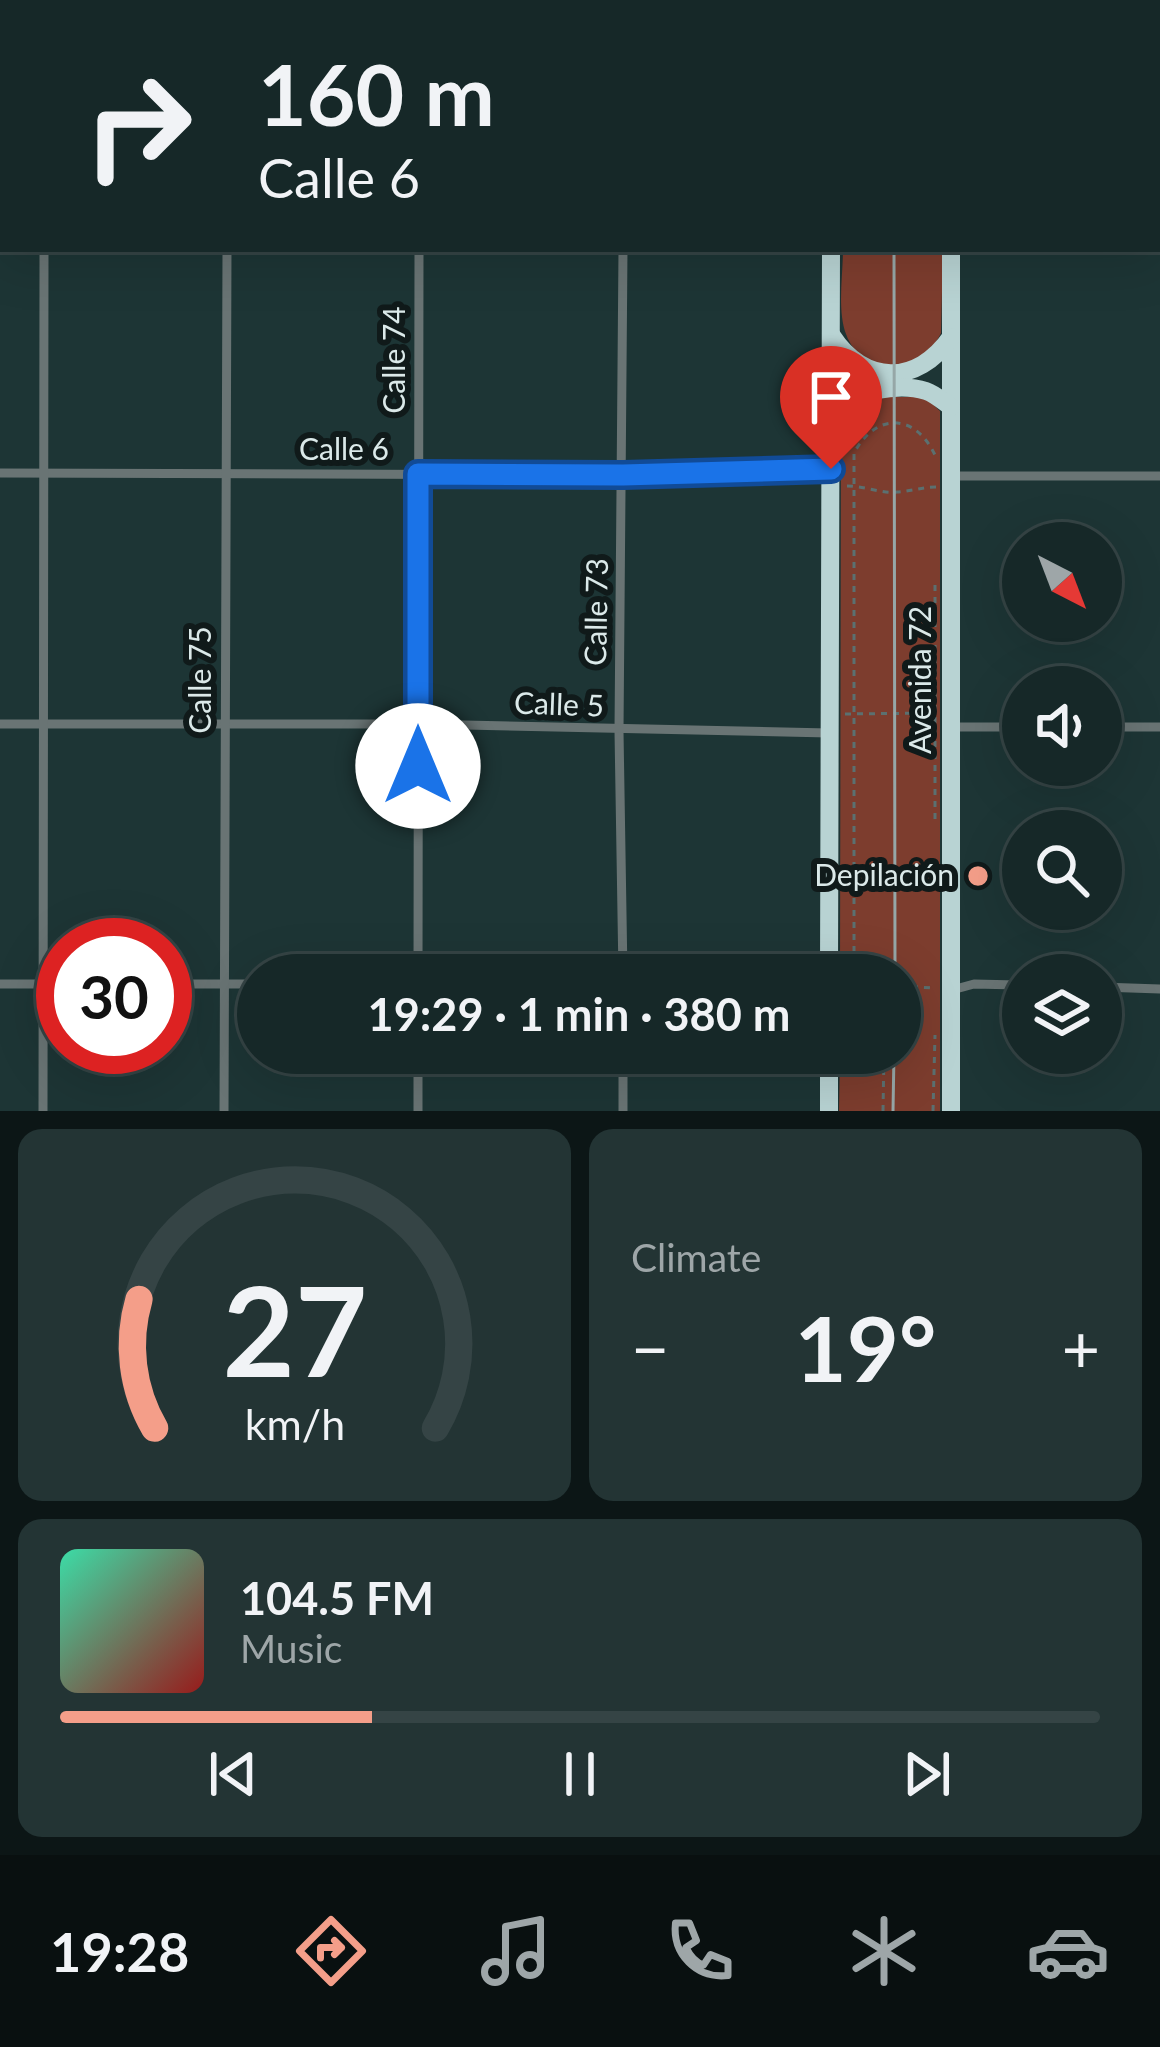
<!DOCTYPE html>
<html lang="en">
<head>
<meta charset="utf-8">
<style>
	body { margin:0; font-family:Lato,sans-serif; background:#233434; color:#f1f3f6; height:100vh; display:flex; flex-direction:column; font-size:45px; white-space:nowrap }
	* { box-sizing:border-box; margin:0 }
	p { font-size:39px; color:#9ea6a8 }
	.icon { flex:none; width:66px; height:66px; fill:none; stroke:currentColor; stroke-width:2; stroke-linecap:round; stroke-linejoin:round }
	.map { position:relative; height:1111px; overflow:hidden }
	.details { display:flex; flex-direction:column; gap:18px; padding:18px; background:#0c1616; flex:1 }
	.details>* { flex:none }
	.top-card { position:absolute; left:0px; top:0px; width:1161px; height:252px; box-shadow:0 12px 48px #0002,0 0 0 3px #354445; background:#162828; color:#f1f3f6; overflow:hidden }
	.needle { width:78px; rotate:138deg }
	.fabs { position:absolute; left:1002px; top:522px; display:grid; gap:24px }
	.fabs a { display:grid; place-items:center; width:120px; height:120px; border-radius:50%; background:#162828; box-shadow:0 12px 48px #0002,0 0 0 3px #354445; font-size:60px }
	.speed { position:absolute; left:36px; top:918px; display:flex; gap:24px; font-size:60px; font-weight:700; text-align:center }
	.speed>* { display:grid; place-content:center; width:156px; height:156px; border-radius:50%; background:#162828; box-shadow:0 12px 48px #0002,0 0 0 3px #354445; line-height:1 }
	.speed .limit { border:18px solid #d22; background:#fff; color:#111 }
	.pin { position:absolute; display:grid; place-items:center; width:102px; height:102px; color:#fff; margin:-123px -51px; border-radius:50% 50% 50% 0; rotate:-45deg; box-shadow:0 0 12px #0007 }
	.pin .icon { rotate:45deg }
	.me { position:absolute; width:132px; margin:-66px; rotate:0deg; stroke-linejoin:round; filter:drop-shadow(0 0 9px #0008) }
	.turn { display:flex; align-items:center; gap:42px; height:252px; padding:0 60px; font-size:54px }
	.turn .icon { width:156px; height:156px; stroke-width:2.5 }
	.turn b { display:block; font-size:84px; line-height:102px }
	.big { font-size:90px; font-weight:700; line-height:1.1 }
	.details .card { flex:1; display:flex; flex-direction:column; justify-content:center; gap:18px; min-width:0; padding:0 42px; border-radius:24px; background:#233434 }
	.details .dial { align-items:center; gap:0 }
	.dial svg { height:312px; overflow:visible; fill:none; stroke:#354445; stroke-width:7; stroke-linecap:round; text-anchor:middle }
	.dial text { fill:#f1f3f6; stroke:none }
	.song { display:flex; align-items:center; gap:36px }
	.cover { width:144px; height:144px; border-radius:18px; background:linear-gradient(135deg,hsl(160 70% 55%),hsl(0 70% 35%)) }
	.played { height:12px; border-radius:6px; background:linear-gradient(90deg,#f49e89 30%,#354445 30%) }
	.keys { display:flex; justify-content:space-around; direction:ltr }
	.heat { display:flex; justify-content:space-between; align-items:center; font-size:66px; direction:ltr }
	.details .tiles { flex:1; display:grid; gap:18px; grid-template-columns:1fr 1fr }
	.card:last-child { grid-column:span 2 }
	.trip { position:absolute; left:237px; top:954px; width:684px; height:120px; border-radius:60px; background:#162828; box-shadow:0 12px 48px #0002,0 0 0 3px #354445; font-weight:700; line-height:120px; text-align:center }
	.dock { display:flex; height:192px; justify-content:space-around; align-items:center; background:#091010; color:#9ea6a8 }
	.dock .icon { width:84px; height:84px }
	.dock .on { color:#f49e89 }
	.dock b { font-size:54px; color:#f1f3f6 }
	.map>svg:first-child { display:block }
	.green { fill:#7d3d2e }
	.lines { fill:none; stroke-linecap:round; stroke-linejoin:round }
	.path { stroke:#5b7070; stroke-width:3; stroke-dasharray:6 6; stroke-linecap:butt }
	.street { stroke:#697474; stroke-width:9 }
	.secondary { stroke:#899b9b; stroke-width:14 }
	.primary { stroke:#a2b8b8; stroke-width:15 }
	.highway { stroke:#b8d3d3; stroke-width:18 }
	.tram { stroke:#96a7a7; stroke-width:3 }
	.route-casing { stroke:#114b97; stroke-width:30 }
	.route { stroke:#1a73e8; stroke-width:21 }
	.poi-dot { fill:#f49e89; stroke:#101a1a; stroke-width:4.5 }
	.labels { text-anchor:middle; stroke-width:12; stroke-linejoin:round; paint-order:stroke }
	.street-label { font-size:30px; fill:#dbe9e9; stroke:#101a1a }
	.poi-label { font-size:30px; fill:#dbe9e9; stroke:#101a1a; text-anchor:end }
</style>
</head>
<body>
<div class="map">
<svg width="1160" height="1111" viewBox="0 0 1160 1111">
	<rect width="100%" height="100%" fill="#1d3535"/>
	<g class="green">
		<path d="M843 249H943L941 333C923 373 862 379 846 334 837 310 843 275 843 249Z"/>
		<polygon points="857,397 925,397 940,411 940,1111 839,1111 840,1053 900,1053 900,975 840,975 841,412"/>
	</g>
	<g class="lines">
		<g class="path">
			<path d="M847 486C864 486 883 494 897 492 912 491 922 487 938 487"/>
			<polyline points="935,585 935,821"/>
			<polyline points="845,714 932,713"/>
			<path d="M858 975 854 968V453C876 412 915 413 935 455"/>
			<polyline points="900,986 934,988"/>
			<polyline points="883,1111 884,1053"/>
			<polyline points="933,1111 935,1035"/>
		</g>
		<g class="street">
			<polyline points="43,0 43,3"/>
			<polyline points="623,0 623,3"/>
			<polyline points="228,3 228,0"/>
			<polyline points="419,3 419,0"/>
			<polyline points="623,249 619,731 623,975"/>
			<polyline points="0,473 623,475 829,469"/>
			<polyline points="951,476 1160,476"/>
			<polyline points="0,724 418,724 829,733"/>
			<polyline points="951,727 1023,727"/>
			<polyline points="1101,727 1160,727"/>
			<polyline points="418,975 419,249"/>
			<polyline points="0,984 63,984"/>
			<polyline points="165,984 258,984"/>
			<polyline points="1101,987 1160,989"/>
			<polyline points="952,990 974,984 1023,985"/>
			<polyline points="623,1053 623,1111"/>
			<polyline points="43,1111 44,249"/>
			<polyline points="224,1111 227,249"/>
			<polyline points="418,1111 418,1053"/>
		</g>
		<g class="secondary">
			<polyline points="0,192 3,192"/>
			<polyline points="0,213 3,213"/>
		</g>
		<g class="primary">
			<polyline points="1158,194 1160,194"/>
			<polyline points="1158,216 1160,216"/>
		</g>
		<g class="highway">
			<polyline points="839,0 841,3"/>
			<polyline points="945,3 946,0"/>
			<polyline points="951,249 951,1111"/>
			<path d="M832 336C864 385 917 386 951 337"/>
			<path d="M831 409C853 392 898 382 926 391 935 394 944 402 951 407"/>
			<polyline points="829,975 831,249"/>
			<polyline points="829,1111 829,1053"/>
		</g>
		<g class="tram">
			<polyline points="894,3 894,0"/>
			<polyline points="894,249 895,975"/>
			<polyline points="893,1111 894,1053"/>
		</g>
	</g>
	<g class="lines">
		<g class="route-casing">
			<polyline id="route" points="418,766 418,474 623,475 831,469"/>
		</g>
		<use href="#route" class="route"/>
	</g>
	<circle class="poi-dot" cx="978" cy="876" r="12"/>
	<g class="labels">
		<g class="street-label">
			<text transform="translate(395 360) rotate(-90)" y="10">Calle 74</text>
			<text x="344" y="460">Calle 6</text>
			<text transform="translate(597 612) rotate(-89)" y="10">Calle 73</text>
			<text transform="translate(201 680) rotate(-90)" y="10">Calle 75</text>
			<text transform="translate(921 680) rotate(-90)" y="10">Avenida 72</text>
			<text transform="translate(559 705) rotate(2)" y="10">Calle 5</text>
		</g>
		<g class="poi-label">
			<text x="954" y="886">Depilación</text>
		</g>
	</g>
</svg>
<div class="fabs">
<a><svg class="needle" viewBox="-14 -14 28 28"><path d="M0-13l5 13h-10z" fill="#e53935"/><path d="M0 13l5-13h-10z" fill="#9ea6a8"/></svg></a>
<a><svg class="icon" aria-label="sound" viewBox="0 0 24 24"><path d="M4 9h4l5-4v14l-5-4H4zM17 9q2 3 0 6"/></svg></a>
<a><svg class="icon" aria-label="search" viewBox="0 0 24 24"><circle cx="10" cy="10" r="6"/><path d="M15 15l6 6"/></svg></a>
<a><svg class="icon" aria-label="layers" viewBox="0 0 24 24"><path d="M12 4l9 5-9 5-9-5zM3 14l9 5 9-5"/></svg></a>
</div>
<div class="speed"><div class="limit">30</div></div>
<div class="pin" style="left:831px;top:469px;background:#d93025"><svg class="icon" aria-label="arrive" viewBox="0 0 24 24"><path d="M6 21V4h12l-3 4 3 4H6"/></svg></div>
<svg class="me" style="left:418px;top:766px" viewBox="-20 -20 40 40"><circle r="19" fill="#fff"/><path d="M0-13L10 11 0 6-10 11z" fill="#1a73e8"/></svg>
<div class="trip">19:29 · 1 min · 380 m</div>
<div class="top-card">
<div class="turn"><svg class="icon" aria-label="right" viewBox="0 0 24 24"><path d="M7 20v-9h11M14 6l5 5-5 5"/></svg><div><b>160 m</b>Calle 6</div></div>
</div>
</div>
<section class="details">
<div class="tiles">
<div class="card dial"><svg viewBox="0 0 100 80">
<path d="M14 69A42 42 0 1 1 86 69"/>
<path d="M14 69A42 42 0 0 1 10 36" stroke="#f49e89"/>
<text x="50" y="56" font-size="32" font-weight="700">27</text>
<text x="50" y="72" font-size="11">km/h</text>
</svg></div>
<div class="card"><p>Climate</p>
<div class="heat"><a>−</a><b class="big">19°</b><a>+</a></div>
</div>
<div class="card">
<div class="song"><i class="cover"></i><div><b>104.5 FM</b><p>Music</p></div></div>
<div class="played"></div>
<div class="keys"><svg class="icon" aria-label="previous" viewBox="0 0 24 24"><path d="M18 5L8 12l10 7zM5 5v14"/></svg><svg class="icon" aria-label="pause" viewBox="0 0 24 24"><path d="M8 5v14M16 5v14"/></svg><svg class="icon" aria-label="next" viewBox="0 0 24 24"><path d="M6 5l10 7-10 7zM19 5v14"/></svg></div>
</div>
</div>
</section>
<nav class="dock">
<b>19:28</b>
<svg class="icon on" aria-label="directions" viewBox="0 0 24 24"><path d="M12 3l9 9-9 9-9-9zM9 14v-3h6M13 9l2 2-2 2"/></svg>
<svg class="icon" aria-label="music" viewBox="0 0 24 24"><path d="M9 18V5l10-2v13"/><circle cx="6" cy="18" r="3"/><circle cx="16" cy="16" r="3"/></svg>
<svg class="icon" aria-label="phone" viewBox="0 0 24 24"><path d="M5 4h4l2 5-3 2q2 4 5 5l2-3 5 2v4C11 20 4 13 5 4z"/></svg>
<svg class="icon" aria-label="climate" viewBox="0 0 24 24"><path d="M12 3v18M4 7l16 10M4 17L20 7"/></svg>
<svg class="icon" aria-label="car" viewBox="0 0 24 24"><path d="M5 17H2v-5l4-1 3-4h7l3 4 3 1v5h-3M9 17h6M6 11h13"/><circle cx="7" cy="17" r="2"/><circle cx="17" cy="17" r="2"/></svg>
</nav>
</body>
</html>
